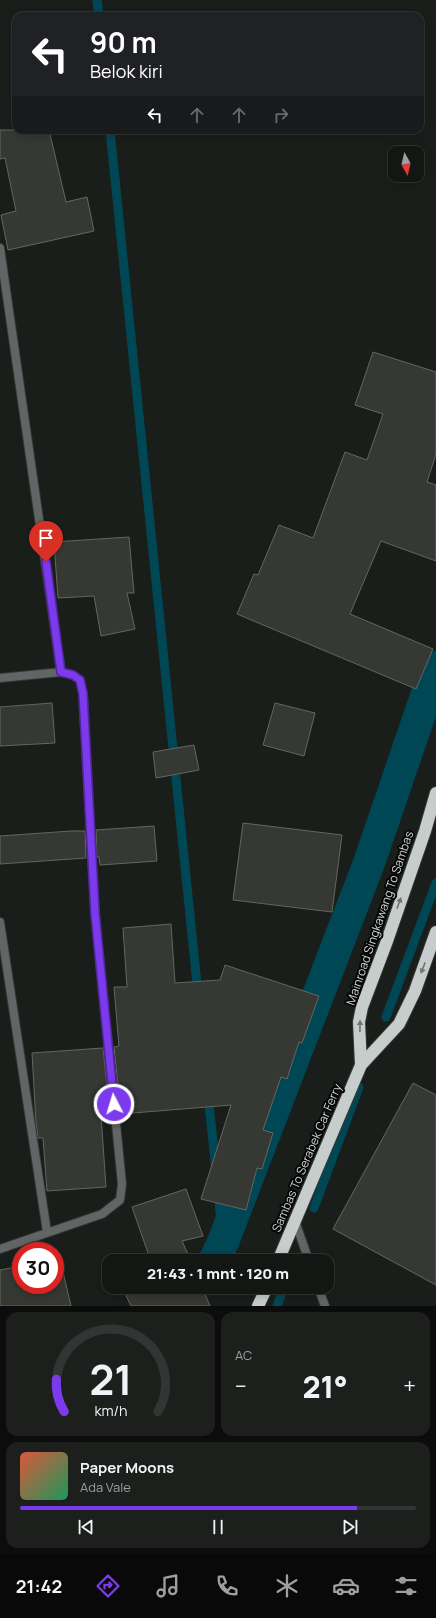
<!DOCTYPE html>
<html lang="id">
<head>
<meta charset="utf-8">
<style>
	body { margin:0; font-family:Manrope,sans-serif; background:#1d1f1d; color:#f1f3f6; height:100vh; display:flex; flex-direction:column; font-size:15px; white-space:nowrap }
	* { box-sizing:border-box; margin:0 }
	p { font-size:13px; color:#9d9fa0 }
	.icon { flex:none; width:22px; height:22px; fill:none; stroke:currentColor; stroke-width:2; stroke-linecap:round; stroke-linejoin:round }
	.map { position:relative; height:1306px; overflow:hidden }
	.sheet { display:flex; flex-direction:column; gap:6px; padding:6px; background:#0b0c0b; flex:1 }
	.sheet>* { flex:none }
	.hud { position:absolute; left:12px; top:12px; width:412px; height:122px; border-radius:12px; box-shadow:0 2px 10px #0003,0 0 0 1px #333534; background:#202124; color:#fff; overflow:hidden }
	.needle { width:26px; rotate:172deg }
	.fabs { position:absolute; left:388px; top:146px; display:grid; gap:8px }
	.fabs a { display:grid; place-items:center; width:36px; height:36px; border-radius:8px; background:#141614; box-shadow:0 2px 10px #0003,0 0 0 1px #333534; font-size:20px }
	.speed { position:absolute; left:12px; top:1242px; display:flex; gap:8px; font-size:20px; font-weight:700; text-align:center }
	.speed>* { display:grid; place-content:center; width:52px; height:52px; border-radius:50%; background:#141614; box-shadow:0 2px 10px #0003,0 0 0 1px #333534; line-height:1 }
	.speed .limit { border:6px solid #d22; background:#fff; color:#111 }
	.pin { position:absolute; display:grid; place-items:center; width:34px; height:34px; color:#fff; margin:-41px -17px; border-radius:50% 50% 50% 0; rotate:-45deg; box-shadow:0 0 4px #0007 }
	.pin .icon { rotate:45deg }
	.me { position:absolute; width:44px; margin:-22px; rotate:355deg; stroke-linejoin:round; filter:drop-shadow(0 0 3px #0008) }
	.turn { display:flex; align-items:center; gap:14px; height:84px; padding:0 12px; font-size:18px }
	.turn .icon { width:52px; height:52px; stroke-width:2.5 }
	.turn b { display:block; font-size:28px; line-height:34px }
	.lanes { display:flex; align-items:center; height:38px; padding:0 12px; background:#0003; justify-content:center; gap:20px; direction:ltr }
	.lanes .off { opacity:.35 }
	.big { font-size:30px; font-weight:800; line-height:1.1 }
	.sheet .widget { flex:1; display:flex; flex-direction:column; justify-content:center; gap:6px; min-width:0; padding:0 14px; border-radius:12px; background:#1d1f1d }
	.sheet .dial { align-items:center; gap:0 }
	.dial svg { height:104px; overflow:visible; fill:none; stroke:#333534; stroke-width:7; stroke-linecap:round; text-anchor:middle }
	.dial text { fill:#f1f3f6; stroke:none }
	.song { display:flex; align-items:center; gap:12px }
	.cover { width:48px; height:48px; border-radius:6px; background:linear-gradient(135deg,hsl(10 70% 55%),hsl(150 70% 35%)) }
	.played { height:4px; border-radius:2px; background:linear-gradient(90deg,#7c3aed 85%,#333534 85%) }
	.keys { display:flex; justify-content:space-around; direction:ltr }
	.heat { display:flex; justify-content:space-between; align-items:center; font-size:22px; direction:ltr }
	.sheet .tiles { flex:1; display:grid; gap:6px; grid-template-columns:1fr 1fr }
	.widget:last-child { grid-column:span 2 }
	.trip { position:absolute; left:102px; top:1254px; width:232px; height:40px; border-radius:12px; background:#141614; box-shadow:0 2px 10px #0003,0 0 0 1px #333534; font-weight:800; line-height:40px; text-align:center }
	.tab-bar { display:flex; height:64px; justify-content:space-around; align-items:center; background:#080908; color:#9d9fa0 }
	.tab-bar .icon { width:28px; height:28px }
	.tab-bar .selected { color:#7c3aed }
	.tab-bar b { font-size:18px; color:#f1f3f6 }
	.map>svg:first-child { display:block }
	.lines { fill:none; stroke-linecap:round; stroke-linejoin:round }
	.stream { stroke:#004755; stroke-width:9 }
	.canal { stroke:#004755; stroke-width:32 }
	.building { fill:#363833; stroke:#646660 }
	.lane-casing { stroke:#343835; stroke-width:10 }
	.street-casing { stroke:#343835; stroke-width:10 }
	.highway-casing { stroke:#343835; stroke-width:14 }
	.lane { stroke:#626565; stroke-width:8 }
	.street { stroke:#626565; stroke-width:8 }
	.highway { stroke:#c6cdcc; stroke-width:12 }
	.oneway { fill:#707473 }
	.route-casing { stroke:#51269a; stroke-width:10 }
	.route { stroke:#7c3aed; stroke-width:7 }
	.labels { text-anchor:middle; stroke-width:4; stroke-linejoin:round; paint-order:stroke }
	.street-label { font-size:12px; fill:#d2d5d3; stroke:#060706 }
</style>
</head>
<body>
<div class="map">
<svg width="436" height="1306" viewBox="0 0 436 1306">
	<rect width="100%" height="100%" fill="#1a1e1b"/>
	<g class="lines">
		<g class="stream">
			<polyline points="97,0 99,16"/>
			<polyline points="110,130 198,994"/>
			<polyline points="386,1017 436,883"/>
			<polyline points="208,1096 216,1169"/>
			<polyline points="218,1191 223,1242"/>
			<polyline points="314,1208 359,1087"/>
			<polyline points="277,1306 284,1287"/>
		</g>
		<polyline class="canal" points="214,1261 223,1242 369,863 436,667"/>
	</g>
	<g class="building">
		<polygon points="0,130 49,130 66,202 87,197 94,231 8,250 1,215 16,211 5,158 0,159"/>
		<polygon points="373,352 436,372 436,454 427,482 436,485 436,561 381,541 350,614 433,649 416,689 237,614 254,574 258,575 279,525 313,538 345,452 367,460 383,414 355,405"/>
		<polygon points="129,537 134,593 127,593 135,629 101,636 94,596 58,598 54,542"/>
		<polygon points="52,703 55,743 0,746 0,707"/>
		<polygon points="275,703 315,713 304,756 263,745"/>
		<polygon points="194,745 199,770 156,778 153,752"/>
		<polygon points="243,823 342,835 332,912 233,900"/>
		<polygon points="154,826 157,861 100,865 99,857 97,857 96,830"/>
		<polygon points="71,831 85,831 86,858 0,864 0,836"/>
		<polygon points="171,924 175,983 220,980 225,965 319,996 302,1043 299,1042 287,1079 281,1077 263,1130 273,1133 262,1169 257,1168 246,1210 201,1199 231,1105 121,1114 114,1047 119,1046 114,987 127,987 123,928"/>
		<polygon points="103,1048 110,1114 101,1115 106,1187 47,1191 43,1138 38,1138 36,1123 32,1053"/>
		<polygon points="413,1083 436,1095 436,1285 333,1229"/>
		<polygon points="186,1189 203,1236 182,1241 191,1261 137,1261 149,1256 132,1207"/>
		<polygon points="60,1259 71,1306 0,1306 0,1270 21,1266 21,1285 55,1285 55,1260"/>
		<polygon points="122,1287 202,1287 210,1306 131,1306"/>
	</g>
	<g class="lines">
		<g class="lane-casing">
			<g id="lane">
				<polyline points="295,1221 309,1261"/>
				<polyline points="318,1287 325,1306"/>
			</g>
		</g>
		<g class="street-casing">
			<g id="street">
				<polyline points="0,248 61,672"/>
				<polyline points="0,678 61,672 73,675 80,680 83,694 95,913 122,1184 120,1200 102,1214 0,1249"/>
				<polyline points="0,922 47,1232"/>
			</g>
		</g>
		<g class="highway-casing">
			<g id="highway">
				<polyline points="361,1065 359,1022 362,1007 387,941 425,831 436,793"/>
				<polyline points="278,1261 361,1065 399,1024 415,991 436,932"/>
				<polyline points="258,1306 267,1287"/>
			</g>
		</g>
		<use href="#lane" class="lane"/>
		<use href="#street" class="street"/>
		<use href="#highway" class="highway"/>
	</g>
	<defs><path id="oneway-solid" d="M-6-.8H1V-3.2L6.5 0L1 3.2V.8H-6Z"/></defs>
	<g class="oneway">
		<use href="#oneway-solid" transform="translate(399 903) rotate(-70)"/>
		<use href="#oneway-solid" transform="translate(423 968) rotate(111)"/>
		<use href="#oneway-solid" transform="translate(360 1026) rotate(-89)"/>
	</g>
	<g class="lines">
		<g class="route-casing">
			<polyline id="route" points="46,562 61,672 73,675 80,680 83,694 95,913 114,1104"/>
		</g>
		<use href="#route" class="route"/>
	</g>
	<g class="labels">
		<g class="street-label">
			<text transform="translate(380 918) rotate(-71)" y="4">Mainroad Singkawang To Sambas</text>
			<text transform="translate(307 1158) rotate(-67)" y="4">Sambas To Serabek Car Ferry</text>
		</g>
	</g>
</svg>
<div class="fabs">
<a><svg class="needle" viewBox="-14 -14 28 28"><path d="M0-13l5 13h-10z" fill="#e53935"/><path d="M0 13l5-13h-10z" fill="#9d9fa0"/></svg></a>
</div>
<div class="speed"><div class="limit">30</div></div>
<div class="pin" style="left:46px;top:562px;background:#d93025"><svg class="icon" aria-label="arrive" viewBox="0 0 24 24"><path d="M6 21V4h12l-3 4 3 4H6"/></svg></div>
<svg class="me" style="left:114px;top:1104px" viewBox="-20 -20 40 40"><circle r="17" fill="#7c3aed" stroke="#fff" stroke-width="3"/><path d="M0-11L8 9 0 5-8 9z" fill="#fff"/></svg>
<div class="trip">21:43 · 1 mnt · 120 m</div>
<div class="hud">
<div class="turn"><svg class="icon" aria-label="left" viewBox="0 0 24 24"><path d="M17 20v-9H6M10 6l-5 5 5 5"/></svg><div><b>90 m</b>Belok kiri</div></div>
<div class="lanes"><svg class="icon" aria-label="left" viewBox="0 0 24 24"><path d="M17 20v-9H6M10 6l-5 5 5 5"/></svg><svg class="icon off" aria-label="ahead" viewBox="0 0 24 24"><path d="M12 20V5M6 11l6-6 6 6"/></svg><svg class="icon off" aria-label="ahead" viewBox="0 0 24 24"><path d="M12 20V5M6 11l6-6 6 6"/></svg><svg class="icon off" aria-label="right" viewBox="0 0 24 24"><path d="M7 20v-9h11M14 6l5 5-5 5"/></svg></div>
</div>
</div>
<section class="sheet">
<div class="tiles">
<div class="widget dial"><svg viewBox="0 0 100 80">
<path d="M14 69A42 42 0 1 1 86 69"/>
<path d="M14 69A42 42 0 0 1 8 44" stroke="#7c3aed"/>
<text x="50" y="56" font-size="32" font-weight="700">21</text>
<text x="50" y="72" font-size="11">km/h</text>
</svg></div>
<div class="widget"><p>AC</p>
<div class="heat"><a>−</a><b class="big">21°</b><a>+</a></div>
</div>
<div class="widget">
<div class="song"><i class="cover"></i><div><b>Paper Moons</b><p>Ada Vale</p></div></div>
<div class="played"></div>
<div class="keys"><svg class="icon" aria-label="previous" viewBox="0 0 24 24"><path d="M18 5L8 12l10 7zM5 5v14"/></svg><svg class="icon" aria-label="pause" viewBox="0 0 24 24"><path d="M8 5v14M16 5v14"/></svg><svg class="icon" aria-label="next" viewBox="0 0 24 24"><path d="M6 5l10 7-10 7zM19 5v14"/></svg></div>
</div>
</div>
</section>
<nav class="tab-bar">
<b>21:42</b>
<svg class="icon selected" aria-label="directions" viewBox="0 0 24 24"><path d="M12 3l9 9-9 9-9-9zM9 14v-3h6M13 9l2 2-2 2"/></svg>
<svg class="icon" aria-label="music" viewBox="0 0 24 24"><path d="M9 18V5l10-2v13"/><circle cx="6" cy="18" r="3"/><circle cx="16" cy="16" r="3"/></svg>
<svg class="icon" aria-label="phone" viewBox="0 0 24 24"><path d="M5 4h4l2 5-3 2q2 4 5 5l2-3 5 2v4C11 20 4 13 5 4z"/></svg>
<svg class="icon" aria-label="climate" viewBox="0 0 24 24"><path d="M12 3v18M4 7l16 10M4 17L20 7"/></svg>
<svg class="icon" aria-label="car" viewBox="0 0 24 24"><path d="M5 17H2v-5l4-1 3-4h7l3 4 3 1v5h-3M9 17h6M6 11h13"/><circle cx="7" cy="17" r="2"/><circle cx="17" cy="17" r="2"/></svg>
<svg class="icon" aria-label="filters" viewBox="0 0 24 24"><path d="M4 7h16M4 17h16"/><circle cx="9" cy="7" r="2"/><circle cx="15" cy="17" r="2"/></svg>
</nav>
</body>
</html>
